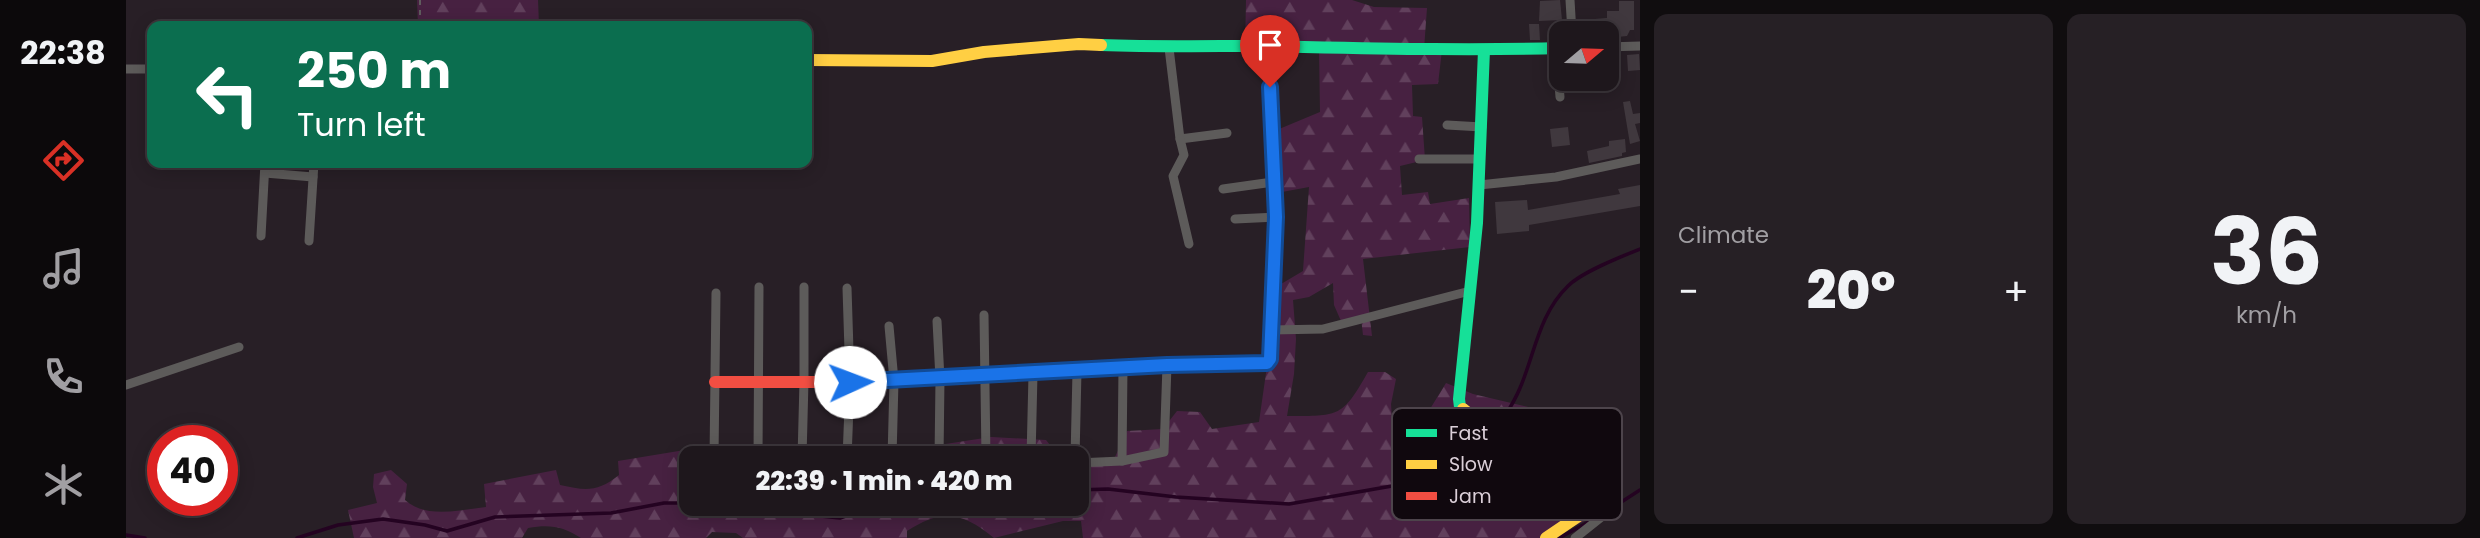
<!DOCTYPE html>
<html lang="en">
<head>
<meta charset="utf-8">
<style>
	body { margin:0; font-family:Poppins,sans-serif; background:#262025; color:#f1f3f6; height:100vh; display:flex; flex-direction:column; font-size:26px; white-space:nowrap }
	* { box-sizing:border-box; margin:0 }
	p { font-size:23px; color:#a19fa3 }
	.icon { flex:none; width:38px; height:38px; fill:none; stroke:currentColor; stroke-width:2; stroke-linecap:round; stroke-linejoin:round }
	.map { position:relative; flex:1; overflow:hidden }
	.side { display:flex; flex-direction:column; gap:14px; padding:14px; background:#100d0f; width:840px }
	.side>* { flex:none }
	.banner { position:absolute; left:21px; top:21px; width:665px; height:147px; border-radius:14px; box-shadow:0 4px 18px #0003,0 0 0 2px #3c363b; background:#0b6e4f; color:#fff; overflow:hidden }
	.needle { width:46px; rotate:71deg }
	.controls { position:absolute; left:1423px; top:21px; display:grid; gap:14px }
	.controls a { display:grid; place-items:center; width:70px; height:70px; border-radius:14px; background:#1e171c; box-shadow:0 4px 18px #0003,0 0 0 2px #3c363b; font-size:35px }
	.speed { position:absolute; left:21px; top:425px; display:flex; gap:14px; font-size:35px; font-weight:700; text-align:center }
	.speed>* { display:grid; place-content:center; width:91px; height:91px; border-radius:50%; background:#1e171c; box-shadow:0 4px 18px #0003,0 0 0 2px #3c363b; line-height:1 }
	.speed .limit { border:10px solid #d22; background:#fff; color:#111 }
	.pin { position:absolute; display:grid; place-items:center; width:60px; height:60px; color:#fff; margin:-72px -30px; border-radius:50% 50% 50% 0; rotate:-45deg; box-shadow:0 0 7px #0007 }
	.pin .icon { rotate:45deg }
	.me { position:absolute; width:77px; margin:-38px; rotate:88deg; stroke-linejoin:round; filter:drop-shadow(0 0 5px #0008) }
	.turn { display:flex; align-items:center; gap:24px; height:147px; padding:0 35px; font-size:32px }
	.turn .icon { width:91px; height:91px; stroke-width:2.5 }
	.turn b { display:block; font-size:49px; line-height:60px }
	.big { font-size:52px; font-weight:800; line-height:1.1 }
	.side .widget { flex:1; display:flex; flex-direction:column; justify-content:center; gap:10px; min-width:0; padding:0 24px; border-radius:14px; background:#262025 }
	.side .dial { align-items:center; gap:0 }
	.dial b { font-size:91px; line-height:1 }
	.heat { display:flex; justify-content:space-between; align-items:center; font-size:38px; direction:ltr }
	.side .tiles { flex:1; display:grid; gap:14px; grid-template-columns:repeat(2,1fr) }
	.trip { position:absolute; left:553px; top:446px; width:410px; height:70px; border-radius:14px; background:#1e171c; box-shadow:0 4px 18px #0003,0 0 0 2px #3c363b; font-weight:800; line-height:70px; text-align:center }
	main { display:flex; flex:1; min-height:0 }
	.menu { display:flex; flex-direction:column; width:126px; justify-content:space-around; align-items:center; background:#0c090b; color:#a19fa3 }
	.menu .icon { width:49px; height:49px }
	.menu .selected { color:#d93025 }
	.menu b { font-size:32px; color:#f1f3f6 }
	.map>svg:first-child { display:block }
	.forest { fill:url(#forest-firs) }
	.lines { fill:none; stroke-linecap:round; stroke-linejoin:round }
	.stream { stroke:#240321; stroke-width:3.5 }
	.building { fill:#40383e }
	.path { stroke:#5f5b5d; stroke-width:2; stroke-dasharray:5 5; stroke-linecap:butt }
	.street { stroke:#5d5b5a; stroke-width:9 }
	.fast { stroke:#16e098; stroke-width:12 }
	.slow { stroke:#ffcf43; stroke-width:12 }
	.jam { stroke:#f24e42; stroke-width:12 }
	.route-casing { stroke:#114b97; stroke-width:18 }
	.route { stroke:#1a73e8; stroke-width:12 }
	.key { fill:#10080e; stroke:#4d444b; stroke-width:2 }
	.key-label { font-size:19px; fill:#dbcfd8 }
</style>
</head>
<body>
<main>
<nav class="menu">
<b>22:38</b>
<svg class="icon selected" aria-label="directions" viewBox="0 0 24 24"><path d="M12 3l9 9-9 9-9-9zM9 14v-3h6M13 9l2 2-2 2"/></svg>
<svg class="icon" aria-label="music" viewBox="0 0 24 24"><path d="M9 18V5l10-2v13"/><circle cx="6" cy="18" r="3"/><circle cx="16" cy="16" r="3"/></svg>
<svg class="icon" aria-label="phone" viewBox="0 0 24 24"><path d="M5 4h4l2 5-3 2q2 4 5 5l2-3 5 2v4C11 20 4 13 5 4z"/></svg>
<svg class="icon" aria-label="climate" viewBox="0 0 24 24"><path d="M12 3v18M4 7l16 10M4 17L20 7"/></svg>
</nav>
<div class="map">
<svg width="1514" height="538" viewBox="0 0 1514 538">
	<defs>
		<pattern id="forest-firs" width="22" height="20" patternUnits="userSpaceOnUse" patternTransform="scale(1.75)"><rect width="22" height="20" fill="#472141"/><path d="M5 1l3.5 6h-7zM16 11l3.5 6h-7z" fill="#61405c"/></pattern>
	</defs>
	<rect width="100%" height="100%" fill="#281f26"/>
	<g class="forest">
		<polygon points="291,0 412,0 413,26 292,26"/>
		<path d="M1120 0H1226L1248 7 1301 8 1298 49 1316 50 1312 84 1286 85 1287 116 1296 117 1299 160 1274 166 1276 195 1302 192 1304 204 1343 198 1344 247 1237 259 1246 336 1237 335 1235 318 1215 321 1208 305 1207 283 1183 297 1167 300 1170 339 1168 374 1161 416C1213 416 1216 418 1242 372H1259L1270 379 1265 404 1266 419 1304 409 1320 383 1347 394 1432 414 1455 436 1495 503 1424 538H957L955 521H937L868 538C837 512 816 508 781 531V538H617L610 533 586 532 580 538H455C437 526 423 524 402 528L396 538H228L222 510 251 503 247 487 248 474 265 470 281 484 279 500C300 519 333 510 360 507L358 484 430 470 434 485C460 491 472 492 493 475L492 461 571 448V458H565V504H950V461L989 457 1001 431 1037 429 1051 411 1074 412 1086 429 1133 422 1150 303V287L1177 271 1183 187 1145 194 1146 132 1194 112 1193 49 1175 48 1148 53 1119 50Z"/>
		<polygon points="865,437 920,440 931,454 944,458 787,458 787,449"/>
	</g>
	<g class="lines">
		<g class="stream">
			<path d="M1370 431C1378 417 1388 403 1394 388 1409 353 1413 314 1442 286 1456 272 1494 257 1514 249"/>
			<polyline points="950,490 982,489 1050,497 1163,504 1266,486 1309,472 1360,449 1366,438"/>
			<polyline points="579,504 714,518 754,504"/>
			<polyline points="1483,510 1514,490"/>
			<polyline points="0,535 19,538"/>
			<polyline points="171,538 212,525 257,519 299,525 321,531 369,517 485,513 538,503 565,503"/>
			<polyline points="1433,538 1468,519"/>
		</g>
	</g>
	<g class="building">
		<polygon points="1434,0 1436,20 1413,21 1414,1"/>
		<polygon points="1493,1 1508,1 1508,30 1504,30 1501,36 1491,37 1491,33 1481,33 1481,31 1459,33 1457,20 1481,18 1481,11 1493,11"/>
		<polygon points="1403,24 1413,24 1414,40 1404,40"/>
		<polygon points="1513,54 1514,70 1502,71 1501,55"/>
		<polygon points="1504,101 1507,114 1514,113 1514,123 1509,124 1514,141 1504,144 1497,102"/>
		<polygon points="1442,127 1444,145 1426,147 1424,129"/>
		<polygon points="1499,139 1500,152 1496,153 1496,156 1463,163 1461,151 1483,146 1483,141"/>
		<polygon points="1514,185 1514,206 1403,225 1403,231 1371,234 1369,202 1401,200 1402,210 1494,194 1492,189"/>
	</g>
	<g class="lines">
		<polyline class="path" points="294,0 294,26"/>
		<g class="street">
			<polyline points="1444,0 1446,33"/>
			<polyline points="1480,47 1514,46"/>
			<polyline points="1043,48 1054,139 1101,133"/>
			<polyline points="1430,48 1434,97"/>
			<polyline points="0,69 23,69"/>
			<polyline points="1321,125 1356,127"/>
			<polyline points="1054,139 1058,155 1047,176 1063,244"/>
			<polyline points="1293,159 1354,159"/>
			<polyline points="139,173 187,177"/>
			<polyline points="1353,185 1430,177 1514,159"/>
			<polyline points="1097,189 1147,182"/>
			<polyline points="1109,219 1150,217"/>
			<polyline points="135,236 139,163"/>
			<polyline points="183,241 188,163"/>
			<polyline points="858,315 860,458"/>
			<polyline points="811,321 814,379 813,458"/>
			<polyline points="763,326 768,381 766,458"/>
			<polyline points="1145,330 1197,329 1344,291"/>
			<polyline points="0,385 113,347"/>
			<polyline points="588,458 590,293"/>
			<polyline points="632,458 633,287"/>
			<polyline points="676,458 678,381 678,287"/>
			<polyline points="721,458 724,382 721,288"/>
			<polyline points="905,458 907,374"/>
			<polyline points="949,458 951,371"/>
			<polyline points="996,461 997,367"/>
			<polyline points="950,463 996,461 1038,452 1041,365"/>
			<polyline points="1449,538 1483,511"/>
		</g>
		<g class="fast">
			<path d="M975 45C1029 47 1082 46 1135 46 1235 48 1335 51 1435 48"/>
			<polyline points="975,369 1141,363 1144,359 1150,217 1144,107 1144,47"/>
			<polyline points="1337,409 1334,407 1333,399 1351,223 1358,50"/>
		</g>
		<g class="slow">
			<polyline points="681,60 806,61 858,52 953,44 975,45"/>
			<polyline points="1337,409 1385,447 1454,509 1454,515 1420,538"/>
		</g>
		<polyline class="jam" points="589,382 724,382 975,369"/>
	</g>
	<g class="lines">
		<g class="route-casing">
			<polyline id="route" points="724,382 1041,365 1141,363 1144,359 1150,217 1144,87"/>
		</g>
		<use href="#route" class="route"/>
	</g>
	<rect x="1266" y="408" width="230" height="112" rx="10" class="key"/>
	<rect x="1280" y="429" width="31" height="8" fill="#16e098"/>
	<rect x="1280" y="460" width="31" height="9" fill="#ffcf43"/>
	<rect x="1280" y="492" width="31" height="8" fill="#f24e42"/>
	<g class="key-label">
		<text x="1323" y="440">Fast</text>
		<text x="1323" y="471">Slow</text>
		<text x="1323" y="503">Jam</text>
	</g>
</svg>
<div class="controls">
<a><svg class="needle" viewBox="-14 -14 28 28"><path d="M0-13l5 13h-10z" fill="#e53935"/><path d="M0 13l5-13h-10z" fill="#a19fa3"/></svg></a>
</div>
<div class="speed"><div class="limit">40</div></div>
<div class="pin" style="left:1144px;top:87px;background:#d93025"><svg class="icon" aria-label="arrive" viewBox="0 0 24 24"><path d="M6 21V4h12l-3 4 3 4H6"/></svg></div>
<svg class="me" style="left:724px;top:382px" viewBox="-20 -20 40 40"><circle r="19" fill="#fff"/><path d="M0-13L10 11 0 6-10 11z" fill="#1a73e8"/></svg>
<div class="trip">22:39 · 1 min · 420 m</div>
<div class="banner">
<div class="turn"><svg class="icon" aria-label="left" viewBox="0 0 24 24"><path d="M17 20v-9H6M10 6l-5 5 5 5"/></svg><div><b>250 m</b>Turn left</div></div>
</div>
</div>
<section class="side">
<div class="tiles">
<div class="widget"><p>Climate</p>
<div class="heat"><a>−</a><b class="big">20°</b><a>+</a></div>
</div>
<div class="widget dial"><b>36</b><p>km/h</p></div>
</div>
</section>
</main>
</body>
</html>
